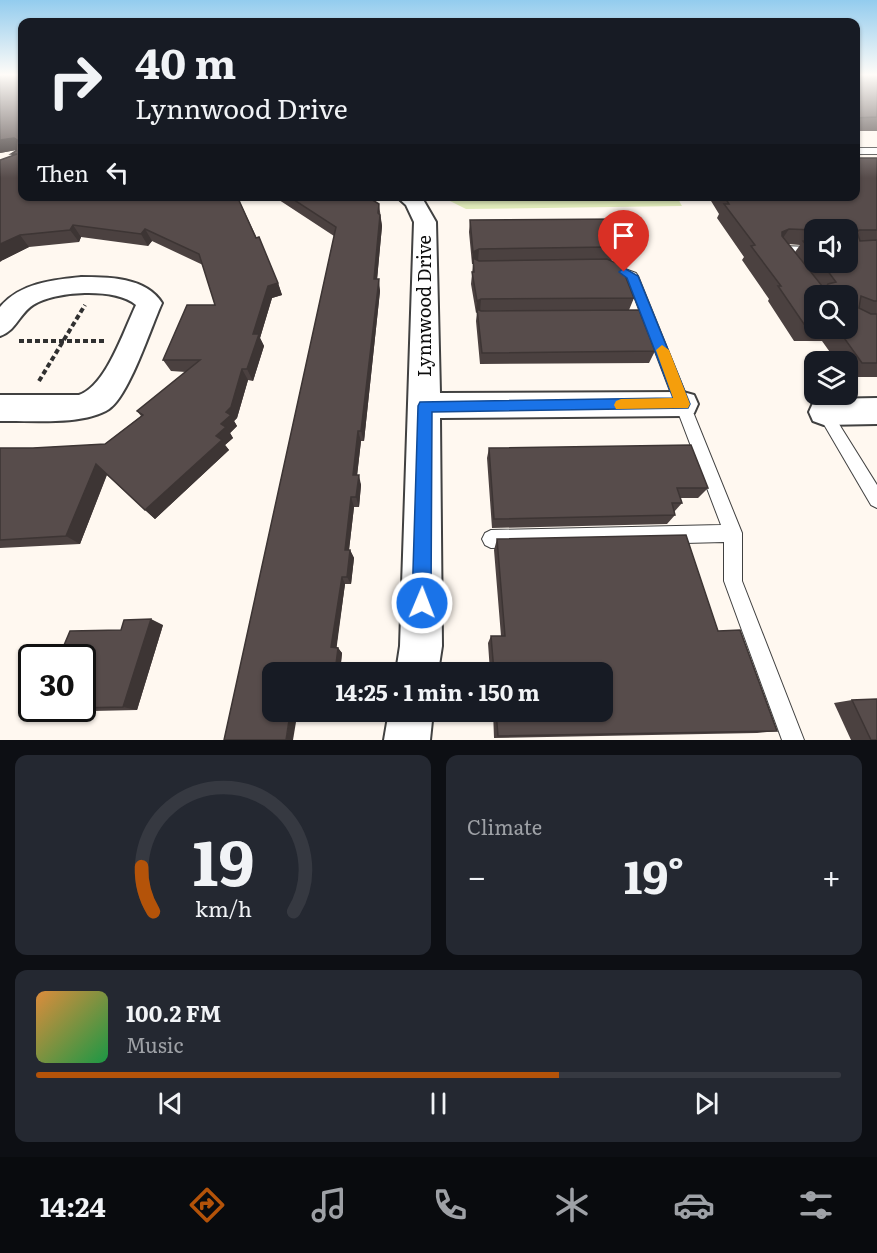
<!DOCTYPE html>
<html lang="en">
<head>
<meta charset="utf-8">
<style>
	body { margin:0; font-family:Literata,serif; background:#242831; color:#f1f3f6; height:100vh; display:flex; flex-direction:column; font-size:22px; white-space:nowrap }
	* { box-sizing:border-box; margin:0 }
	p { font-size:20px; color:#9ea1a6 }
	.icon { flex:none; width:33px; height:33px; fill:none; stroke:currentColor; stroke-width:2; stroke-linecap:round; stroke-linejoin:round }
	.map { position:relative; height:740px; overflow:hidden }
	.side { display:flex; flex-direction:column; gap:15px; padding:15px; background:#0d0f14; flex:1 }
	.side>* { flex:none }
	.top-card { position:absolute; left:18px; top:18px; width:842px; height:183px; border-radius:12px; box-shadow:0 2px 4px #0004; background:#171b24; color:#f1f3f6; overflow:hidden }
	.tools { position:absolute; left:804px; top:219px; display:grid; gap:12px }
	.tools a { display:grid; place-items:center; width:54px; height:54px; border-radius:12px; background:#171b24; box-shadow:0 2px 4px #0004; font-size:30px }
	.speed { position:absolute; left:18px; top:644px; display:flex; gap:12px; font-size:30px; font-weight:700; text-align:center }
	.speed>* { display:grid; place-content:center; width:78px; height:78px; border-radius:50%; background:#171b24; box-shadow:0 2px 4px #0004; line-height:1 }
	.speed .limit { border:3px solid #111; border-radius:9px; background:#fff; color:#111 }
	.pin { position:absolute; display:grid; place-items:center; width:51px; height:51px; color:#fff; margin:-62px -26px; border-radius:50% 50% 50% 0; rotate:-45deg; box-shadow:0 0 6px #0007 }
	.pin .icon { rotate:45deg }
	.me { position:absolute; width:66px; margin:-33px; rotate:1deg; stroke-linejoin:round; filter:drop-shadow(0 0 4px #0008) }
	.turn { display:flex; align-items:center; gap:21px; height:126px; padding:0 18px; font-size:27px }
	.turn .icon { width:78px; height:78px; stroke-width:2.5 }
	.turn b { display:block; font-size:42px; line-height:51px }
	.then { display:flex; align-items:center; height:57px; padding:0 18px; background:#0003; gap:12px; font-size:22px }
	.big { font-size:45px; font-weight:700; line-height:1.1 }
	.side .card { flex:1; display:flex; flex-direction:column; justify-content:center; gap:9px; min-width:0; padding:0 21px; border-radius:12px; background:#242831 }
	.side .dial { align-items:center; gap:0 }
	.dial svg { height:156px; overflow:visible; fill:none; stroke:#363941; stroke-width:7; stroke-linecap:round; text-anchor:middle }
	.dial text { fill:#f1f3f6; stroke:none }
	.song { display:flex; align-items:center; gap:18px }
	.cover { width:72px; height:72px; border-radius:9px; background:linear-gradient(135deg,hsl(30 70% 55%),hsl(140 70% 35%)) }
	.played { height:6px; border-radius:3px; background:linear-gradient(90deg,#b45309 65%,#363941 65%) }
	.keys { display:flex; justify-content:space-around; direction:ltr }
	.heat { display:flex; justify-content:space-between; align-items:center; font-size:33px; direction:ltr }
	.side .tiles { flex:1; display:grid; gap:15px; grid-template-columns:1fr 1fr }
	.card:last-child { grid-column:span 2 }
	.trip { position:absolute; left:262px; top:662px; width:351px; height:60px; border-radius:12px; background:#171b24; box-shadow:0 2px 4px #0004; font-weight:700; line-height:60px; text-align:center }
	.tabs { display:flex; height:96px; justify-content:space-around; align-items:center; background:#090b0e; color:#9ea1a6 }
	.tabs .icon { width:42px; height:42px }
	.tabs .current { color:#b45309 }
	.tabs b { font-size:27px; color:#f1f3f6 }
	.map>svg:first-child { display:block }
	.green { fill:#dfeab9 }
	.lines { fill:none; stroke-linecap:round; stroke-linejoin:round }
	.lane-casing { stroke:#414141; stroke-width:2 }
	.street-casing { stroke:#414141; stroke-width:4 }
	.path { stroke:#303030; stroke-width:4; stroke-dasharray:5 3; stroke-linecap:butt }
	.lane { fill:#fff; fill-rule:evenodd }
	.street { fill:#fff; fill-rule:evenodd }
	.wall { fill:#4b4140; fill-rule:evenodd }
	.shaded-wall { fill:#3d3534 }
	.building { fill:#574c4b; stroke:#3d3534; stroke-width:1.5; fill-rule:evenodd }
	.route { fill:#1a73e8; stroke:#114b97; stroke-width:1.5 }
	.slow { fill:#f59e0b }
	.labels { text-anchor:middle; stroke-width:6; stroke-linejoin:round; paint-order:stroke }
	.street-label { font-size:18px; fill:#0e0e0e; stroke:#fff }
</style>
</head>
<body>
<div class="map">
<svg width="877" height="740" viewBox="0 0 877 740">
	<rect width="100%" height="100%" fill="#fff8f0"/>
	<polygon class="green" points="677,197 682,206 466,209 442,197"/>
	<g class="lines">
		<g class="lane-casing">
			<g id="lane">
				<rect x="855" y="148" width="22" height="6"/>
				<polygon points="779,246 814,247 814,253 787,253 782,256 778,255 774,249"/>
				<polygon points="606,262 636,273 638,276 742,533 742,581 804,740 782,740 724,581 724,542 491,548 485,545 482,539 485,533 491,530 721,525 627,278 602,269 602,263"/>
				<polygon points="824,406 829,408 877,485 877,508 871,505 819,416 817,412 819,408"/>
			</g>
		</g>
		<g class="street-casing">
			<g id="street">
				<polygon points="396,196 421,196 436,222 440,393 683,392 694,395 698,404 694,413 683,416 440,418 442,646 438,672 396,672 400,646 414,222 406,205"/>
				<path d="M81 277C108 277 146 277 162 303 151 327 129 396 109 409 83 426 30 420 0 421V395H79C106 386 124 330 136 305 116 287 54 291 33 305 19 314 16 331 0 336V307C20 283 52 280 81 277Z"/>
				<polygon points="877,398 877,424 824,425 813,421 809,412 813,403 824,399"/>
				<polygon points="389,711 433,711 430,740 384,740"/>
			</g>
		</g>
		<g class="path">
			<polyline points="19,341 107,341"/>
			<polyline points="39,381 85,305"/>
		</g>
		<use href="#lane" class="lane"/>
		<use href="#street" class="street"/>
	</g>
	<g class="wall">
		<polygon points="22,75 22,196 237,196 278,283 282,295 272,298 260,338 264,346 253,381 248,380 237,418 234,421 237,426 230,433 233,438 225,445 229,450 155,519 107,475 80,544 0,548 0,448 33,448 105,444 141,416 137,411 186,372 171,371 163,360 215,305 203,265 152,241 148,246 81,237 79,242 29,247 3,260 12,155 11,154 16,150 0,153"/>
		<rect x="855" y="75" width="22" height="56"/>
		<path d="M877 158V377H848V362H837L822 341H794L768 301 769 299 742 260 744 257 717 218 719 214 708 196H855ZM814 230H848V262H814ZM788 244 800 245 795 252ZM814 296 848 328H814Z"/>
		<polygon points="273,196 366,196 379,204 382,226 377,279 380,291 364,441 361,441 357,475 361,485 359,507 354,507 349,550 350,550 354,558 351,584 345,584 336,648 338,648 342,653 340,672 273,672 330,711 329,716 297,716 224,740 334,236"/>
		<path d="M470 220 635 246 631 258 612 259 611 261 634 298 629 310 480 311 655 351 649 363 480 364 476 321 477 312 476 313 471 284 473 264H472L469 232ZM604 259H605L478 261Z"/>
		<polygon points="489,448 708,488 698,498 680,498 682,503 674,512 675,515 667,524 492,528 487,458"/>
		<polygon points="497,539 718,631 777,731 757,733 494,738 493,711 603,711 603,672 490,672 488,643 491,636 501,636 494,550"/>
		<polygon points="163,625 137,710 48,712 30,709 121,630"/>
		<polygon points="852,700 877,740 851,740 834,703"/>
	</g>
	<g class="shaded-wall">
		<polygon points="14,138 22,149 0,153 0,140"/>
		<polygon points="380,215 382,226 376,291 374,279"/>
		<polygon points="73,225 81,237 79,242 70,230"/>
		<polygon points="145,229 152,241 148,246 141,234"/>
		<polygon points="789,229 779,244 782,232"/>
		<polygon points="20,235 29,247 3,260 0,262 0,244"/>
		<polygon points="479,249 478,261 473,258 472,264 473,252"/>
		<polygon points="379,279 380,291 364,441 361,431"/>
		<polygon points="278,283 282,295 272,298 260,338 264,346 253,381 247,369 253,334 268,286"/>
		<polygon points="481,299 480,311 477,309 477,312 476,313 477,301"/>
		<polygon points="242,369 248,380 237,418 234,421 237,426 230,433 233,438 225,445 229,450 155,519 145,510 221,424"/>
		<polygon points="358,431 361,441 356,485 353,475"/>
		<polygon points="96,464 107,474 80,544 66,536"/>
		<polygon points="359,475 361,485 359,507 356,497"/>
		<polygon points="351,497 354,507 348,558 345,550"/>
		<polygon points="350,550 354,558 351,584 347,577"/>
		<polygon points="342,577 345,584 336,652 331,647"/>
		<polygon points="151,619 163,625 137,710 123,707"/>
		<polygon points="338,648 342,653 340,672 335,672"/>
		<polygon points="324,711 330,711 329,716 324,714"/>
		<polygon points="290,714 297,716 293,740 286,740"/>
	</g>
	<g class="building">
		<polygon points="0,75 22,75 22,196 237,196 256,238 259,237 278,283 268,286 253,334 259,334 247,369 242,369 231,407 226,412 231,415 221,424 226,427 216,436 222,440 145,510 96,464 66,536 0,540 0,448 33,448 105,444 143,415 137,411 200,360 163,360 187,305 215,305 199,254 145,229 141,234 73,225 70,230 20,235 0,244 0,160 17,154 11,154 16,151 17,140 14,138 0,140"/>
		<polygon points="855,75 877,75 877,117 855,118"/>
		<path d="M855 158H877V230H859L857 232 860 241 877 240V301H874L861 296 859 308 871 314H877V363H862L837 328H848V296H814V327H806L778 286H781L751 246 755 245 724 204H729L724 196H855ZM789 229 814 230H848V262H821L836 282 828 284 826 288 822 286 782 236V232Z"/>
		<polygon points="288,196 366,196 379,204 378,213 380,215 374,279 379,279 361,431 358,431 353,475 359,475 356,497 351,497 345,550 350,550 347,577 342,577 331,647 338,648 335,672 273,672 273,711 324,711 324,714 290,714 286,740 224,740 336,227"/>
		<polygon points="623,219 635,246 614,247 615,249 608,247 479,249 473,252 470,220"/>
		<polygon points="814,240 814,255 803,241"/>
		<polygon points="473,258 479,261 607,259 621,265 634,298 481,299 477,301 472,272 474,272"/>
		<polygon points="477,309 481,311 639,310 655,351 482,353"/>
		<polygon points="691,445 708,488 677,488 682,503 672,503 675,515 494,519 489,448"/>
		<polygon points="686,535 718,631 740,630 777,731 498,736 496,711 603,711 603,672 494,672 491,636 505,636 497,539"/>
		<polygon points="151,619 123,707 30,709 32,705 32,708 82,708 82,657 59,657 70,631 121,630 124,620"/>
		<polygon points="877,699 877,740 871,740 852,700"/>
	</g>
	<linearGradient id="sky" x2="0" y2="1"><stop stop-color="#93ccee"/><stop offset="0.42" stop-color="#fffcf8"/><stop offset="1" stop-color="#fffcf8" stop-opacity="0"/></linearGradient>
	<rect width="877" height="178" fill="url(#sky)"/>
	<polygon class="route" points="624,268 638,276 690,404 688,408 432,412 431,603 428,610 422,612 415,610 412,603 418,406 420,402 673,398 627,278 619,272"/>
	<polygon class="slow" points="662,345 669,350 690,404 688,408 616,409 614,405 616,401 621,399 673,398 656,350"/>
	<g class="labels">
		<g class="street-label">
			<text transform="translate(425 306) rotate(-90)" y="6">Lynnwood Drive</text>
		</g>
	</g>
</svg>
<div class="tools">
<a><svg class="icon" aria-label="sound" viewBox="0 0 24 24"><path d="M4 9h4l5-4v14l-5-4H4zM17 9q2 3 0 6"/></svg></a>
<a><svg class="icon" aria-label="search" viewBox="0 0 24 24"><circle cx="10" cy="10" r="6"/><path d="M15 15l6 6"/></svg></a>
<a><svg class="icon" aria-label="layers" viewBox="0 0 24 24"><path d="M12 4l9 5-9 5-9-5zM3 14l9 5 9-5"/></svg></a>
</div>
<div class="speed"><div class="limit">30</div></div>
<div class="pin" style="left:624px;top:272px;background:#d93025"><svg class="icon" aria-label="arrive" viewBox="0 0 24 24"><path d="M6 21V4h12l-3 4 3 4H6"/></svg></div>
<svg class="me" style="left:422px;top:603px" viewBox="-20 -20 40 40"><circle r="17" fill="#1a73e8" stroke="#fff" stroke-width="3"/><path d="M0-11L8 9 0 5-8 9z" fill="#fff"/></svg>
<div class="trip">14:25 · 1 min · 150 m</div>
<div class="top-card">
<div class="turn"><svg class="icon" aria-label="right" viewBox="0 0 24 24"><path d="M7 20v-9h11M14 6l5 5-5 5"/></svg><div><b>40 m</b>Lynnwood Drive</div></div>
<div class="then">Then<svg class="icon" aria-label="left" viewBox="0 0 24 24"><path d="M17 20v-9H6M10 6l-5 5 5 5"/></svg></div>
</div>
</div>
<section class="side">
<div class="tiles">
<div class="card dial"><svg viewBox="0 0 100 80">
<path d="M14 69A42 42 0 1 1 86 69"/>
<path d="M14 69A42 42 0 0 1 8 46" stroke="#b45309"/>
<text x="50" y="56" font-size="32" font-weight="700">19</text>
<text x="50" y="72" font-size="11">km/h</text>
</svg></div>
<div class="card"><p>Climate</p>
<div class="heat"><a>−</a><b class="big">19°</b><a>+</a></div>
</div>
<div class="card">
<div class="song"><i class="cover"></i><div><b>100.2 FM</b><p>Music</p></div></div>
<div class="played"></div>
<div class="keys"><svg class="icon" aria-label="previous" viewBox="0 0 24 24"><path d="M18 5L8 12l10 7zM5 5v14"/></svg><svg class="icon" aria-label="pause" viewBox="0 0 24 24"><path d="M8 5v14M16 5v14"/></svg><svg class="icon" aria-label="next" viewBox="0 0 24 24"><path d="M6 5l10 7-10 7zM19 5v14"/></svg></div>
</div>
</div>
</section>
<nav class="tabs">
<b>14:24</b>
<svg class="icon current" aria-label="directions" viewBox="0 0 24 24"><path d="M12 3l9 9-9 9-9-9zM9 14v-3h6M13 9l2 2-2 2"/></svg>
<svg class="icon" aria-label="music" viewBox="0 0 24 24"><path d="M9 18V5l10-2v13"/><circle cx="6" cy="18" r="3"/><circle cx="16" cy="16" r="3"/></svg>
<svg class="icon" aria-label="phone" viewBox="0 0 24 24"><path d="M5 4h4l2 5-3 2q2 4 5 5l2-3 5 2v4C11 20 4 13 5 4z"/></svg>
<svg class="icon" aria-label="climate" viewBox="0 0 24 24"><path d="M12 3v18M4 7l16 10M4 17L20 7"/></svg>
<svg class="icon" aria-label="car" viewBox="0 0 24 24"><path d="M5 17H2v-5l4-1 3-4h7l3 4 3 1v5h-3M9 17h6M6 11h13"/><circle cx="7" cy="17" r="2"/><circle cx="17" cy="17" r="2"/></svg>
<svg class="icon" aria-label="filters" viewBox="0 0 24 24"><path d="M4 7h16M4 17h16"/><circle cx="9" cy="7" r="2"/><circle cx="15" cy="17" r="2"/></svg>
</nav>
</body>
</html>
